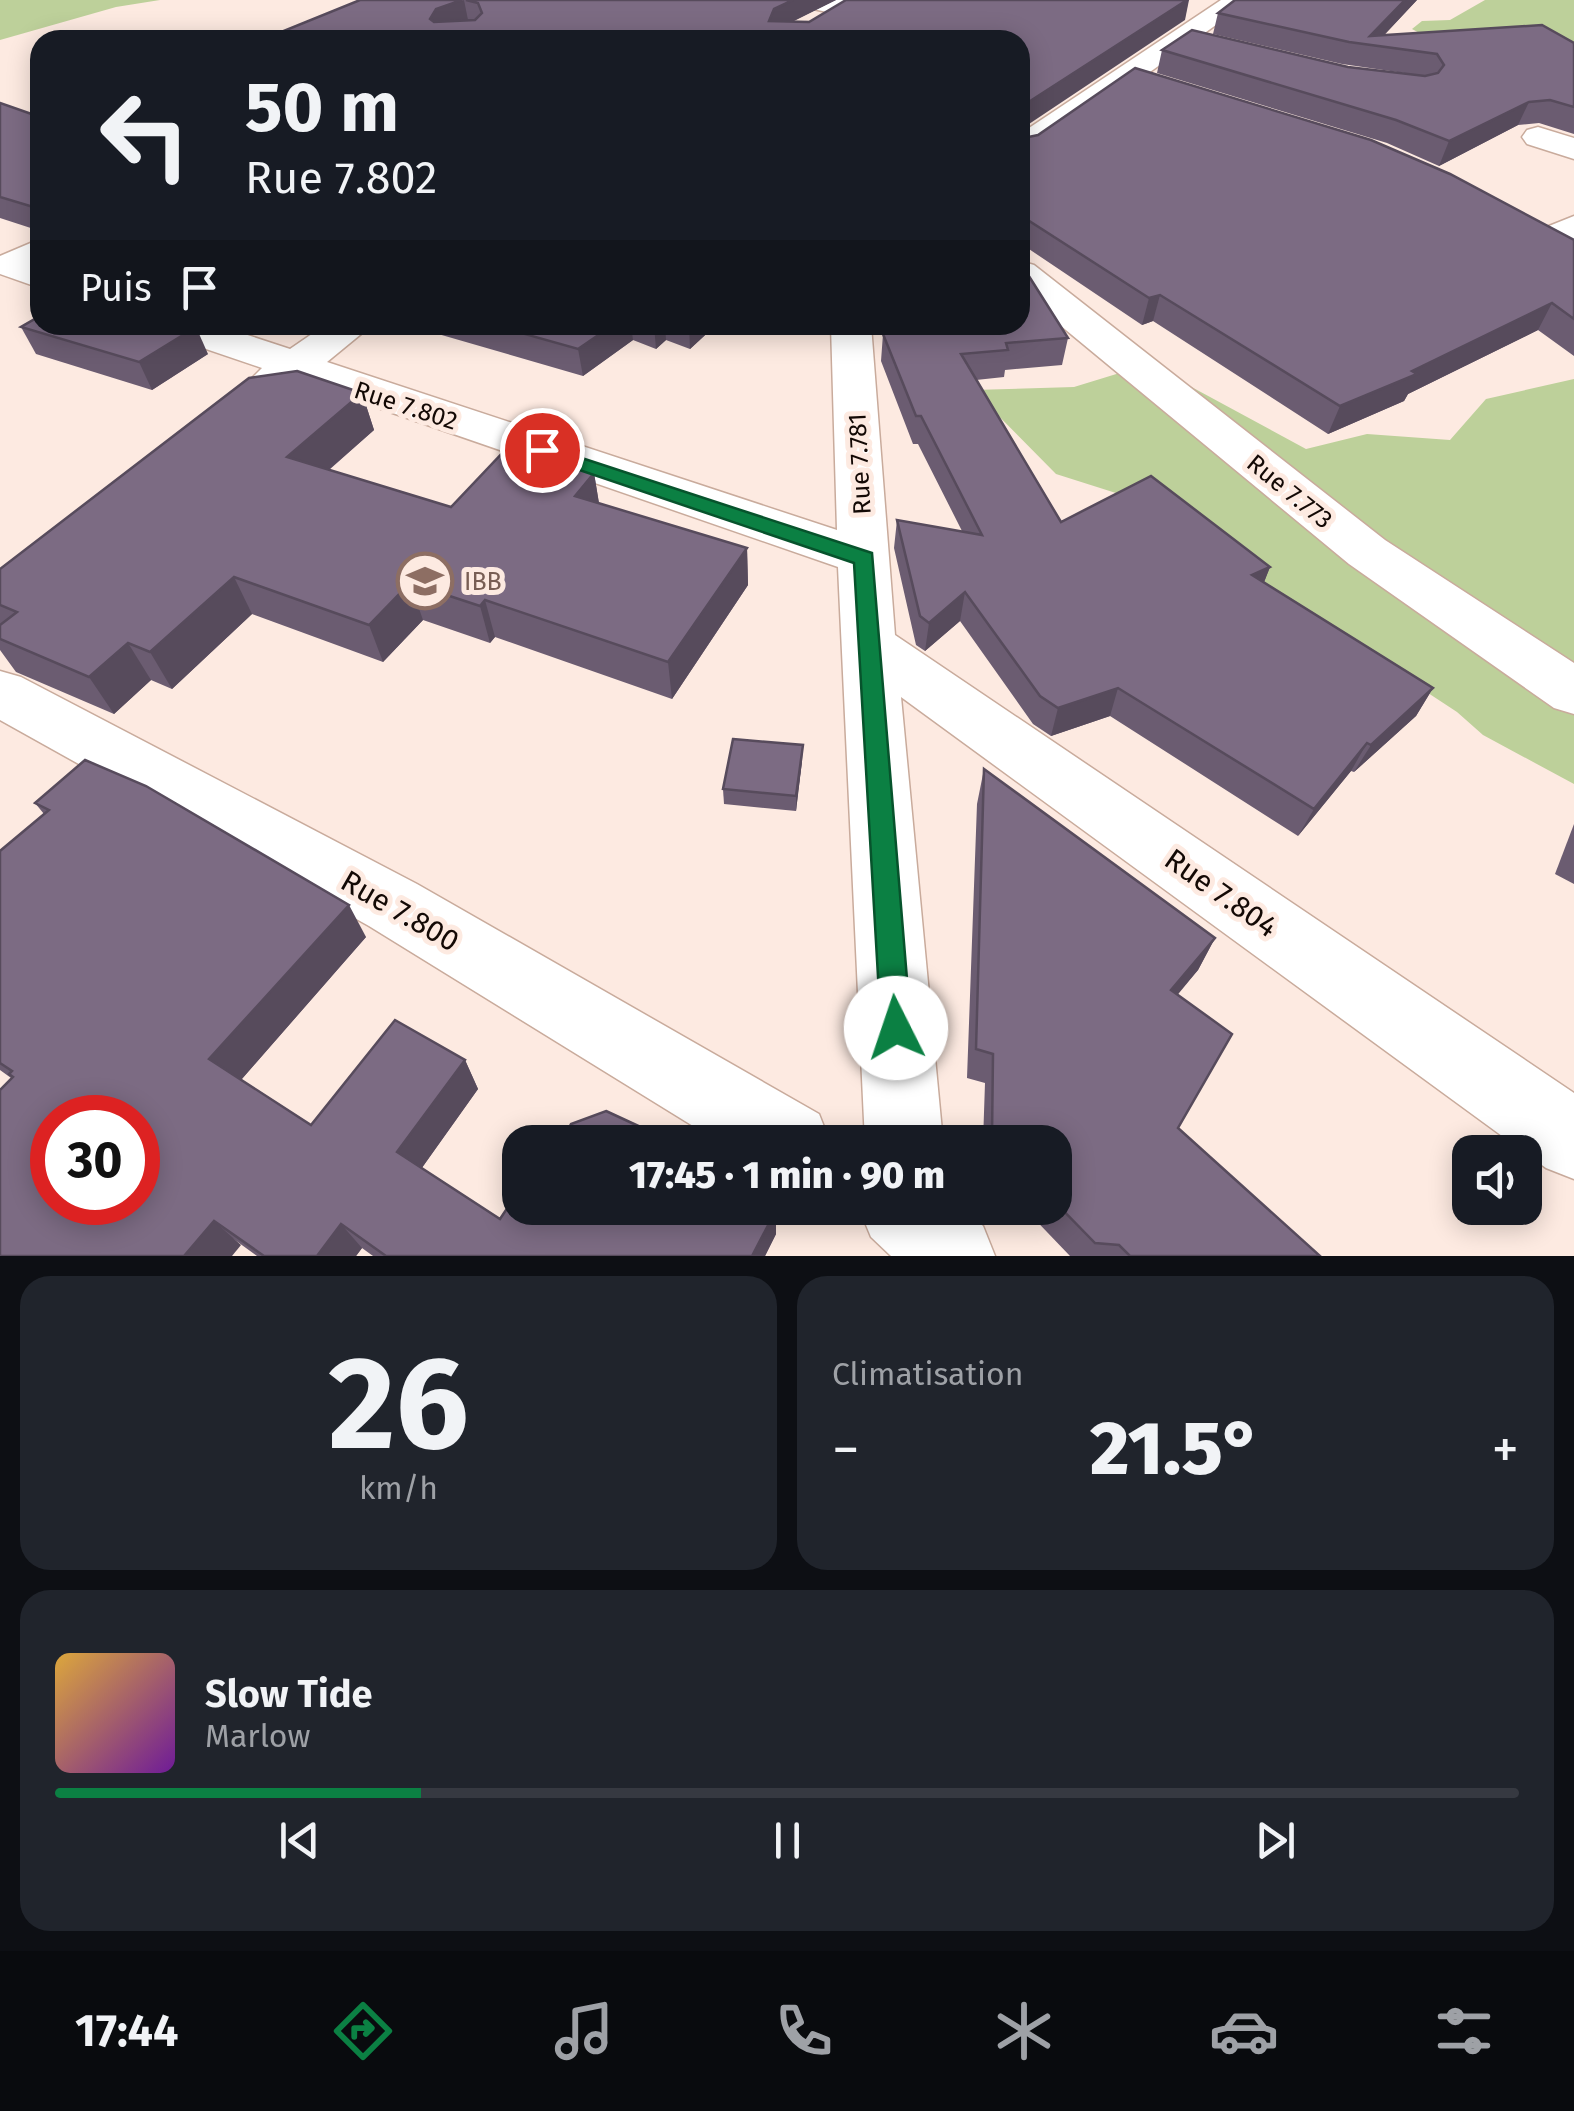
<!DOCTYPE html>
<html lang="fr">
<head>
<meta charset="utf-8">
<style>
	body { margin:0; font-family:"Fira Sans",sans-serif; background:#20242c; color:#f1f3f6; height:100vh; display:flex; flex-direction:column; font-size:38px; white-space:nowrap }
	* { box-sizing:border-box; margin:0 }
	p { font-size:32px; color:#9ea1a6 }
	.icon { flex:none; width:55px; height:55px; fill:none; stroke:currentColor; stroke-width:2; stroke-linecap:round; stroke-linejoin:round }
	.map { position:relative; height:1256px; overflow:hidden }
	.drawer { display:flex; flex-direction:column; gap:20px; padding:20px; background:#0d0f14; flex:1 }
	.drawer>* { flex:none }
	.hud { position:absolute; left:30px; top:30px; width:1000px; height:305px; border-radius:30px; box-shadow:0 5px 25px #0003; background:#171b24; color:#f1f3f6; overflow:hidden }
	.fabs { position:absolute; left:1452px; top:1135px; display:grid; gap:20px }
	.fabs a { display:grid; place-items:center; width:90px; height:90px; border-radius:20px; background:#171b24; box-shadow:0 5px 25px #0003; font-size:50px }
	.speed { position:absolute; left:30px; top:1095px; display:flex; gap:20px; font-size:50px; font-weight:700; text-align:center }
	.speed>* { display:grid; place-content:center; width:130px; height:130px; border-radius:50%; background:#171b24; box-shadow:0 5px 25px #0003; line-height:1 }
	.speed .limit { border:15px solid #d22; background:#fff; color:#111 }
	.pin { position:absolute; display:grid; place-items:center; width:85px; height:85px; color:#fff; margin:-42px; border:5px solid #fff; border-radius:50%; box-shadow:0 2px 10px #0007 }
	.me { position:absolute; width:110px; margin:-55px; rotate:356deg; stroke-linejoin:round; filter:drop-shadow(0 0 8px #0008) }
	.turn { display:flex; align-items:center; gap:35px; height:210px; padding:0 50px; font-size:45px }
	.turn .icon { width:130px; height:130px; stroke-width:2.5 }
	.turn b { display:block; font-size:70px; line-height:85px }
	.then { display:flex; align-items:center; height:95px; padding:0 50px; background:#0003; gap:20px; font-size:38px }
	.big { font-size:75px; font-weight:800; line-height:1.1 }
	.drawer .widget { flex:1; display:flex; flex-direction:column; justify-content:center; gap:15px; min-width:0; padding:0 35px; border-radius:30px; background:#20242c }
	.drawer .dial { align-items:center; gap:0 }
	.dial b { font-size:130px; line-height:1 }
	.song { display:flex; align-items:center; gap:30px }
	.cover { width:120px; height:120px; border-radius:15px; background:linear-gradient(135deg,hsl(40 70% 55%),hsl(280 70% 35%)) }
	.played { height:10px; border-radius:5px; background:linear-gradient(90deg,#0b8043 25%,#363941 25%) }
	.keys { display:flex; justify-content:space-around; direction:ltr }
	.heat { display:flex; justify-content:space-between; align-items:center; font-size:55px; direction:ltr }
	.drawer .tiles { flex:1; display:grid; gap:20px; grid-template-columns:1fr 1fr }
	.widget:last-child { grid-column:span 2 }
	.trip { position:absolute; left:502px; top:1125px; width:570px; height:100px; border-radius:30px; background:#171b24; box-shadow:0 5px 25px #0003; font-weight:800; line-height:100px; text-align:center }
	.dock { display:flex; height:160px; justify-content:space-around; align-items:center; background:#090b0e; color:#9ea1a6 }
	.dock .icon { width:70px; height:70px }
	.dock .current { color:#0b8043 }
	.dock b { font-size:45px; color:#f1f3f6 }
	.map>svg:first-child { display:block }
	.green { fill:#bdd09a }
	.lines { fill:none; stroke-linecap:round; stroke-linejoin:round }
	.street-casing { stroke:#c9ab9c; stroke-width:3 }
	.street { fill:#fff; fill-rule:evenodd }
	.wall { fill:#6b5c71 }
	.shaded-wall { fill:#574b5c }
	.building { fill:#7c6b83; stroke:#574b5c; stroke-width:2.5; fill-rule:evenodd }
	.route { fill:#0b8043; stroke:#07532c; stroke-width:2.5 }
	.labels { text-anchor:middle; stroke-width:10; stroke-linejoin:round; paint-order:stroke }
	.street-label { font-size:25px; fill:#130905; stroke:#fdeae1 }
	.education-label { font-size:25px; fill:#785e54; stroke:#fdeae1; text-anchor:start }
	.near-street-label { font-size:30px; fill:#130905; stroke:#fdeae1 }
</style>
</head>
<body>
<div class="map">
<svg width="1574" height="1256" viewBox="0 0 1574 1256">
	<rect width="100%" height="100%" fill="#fdeae1"/>
	<g class="green">
		<polygon points="0,0 160,0 116,7 0,40"/>
		<polygon points="1485,0 1574,0 1574,45 1440,44 1412,29 1422,21 1450,20"/>
		<polygon points="1149,364 1306,449 1367,434 1450,440 1486,399 1574,379 1574,784 1483,735 1457,712 1291,603 1160,507 1056,474 973,390 1074,387"/>
	</g>
	<g class="lines">
		<g class="street-casing">
			<g id="street">
				<polygon points="791,0 844,0 858,8 845,16 795,5"/>
				<polygon points="1221,0 1251,0 1032,156 1020,159 1020,134"/>
				<polygon points="1538,127 1574,138 1574,159 1527,144 1522,137 1527,130"/>
				<polygon points="1574,216 1574,241 1547,251 1534,248 1528,240 1534,232"/>
				<polygon points="40,239 40,288 0,274 0,256"/>
				<polygon points="1020,261 1034,265 1385,540 1574,663 1574,714 1554,708 1349,564 1020,292"/>
				<path d="M156 325H217L290 349 325 325H372L327 362 837 530 831 325H871L895 635 1574 1093V1179L1546 1168 901 697 943 1142H865L838 567 300 381C283 393 273 397 254 392L247 383 262 368 162 334Z"/>
				<polygon points="0,671 21,677 417,884 819,1114 830,1142 719,1142 369,926 0,720"/>
				<polygon points="859,1208 961,1208 983,1226 995,1256 891,1256 871,1237"/>
			</g>
		</g>
		<use href="#street" class="street"/>
	</g>
	<g class="wall">
		<polygon points="360,0 836,0 793,21 1185,20 269,37"/>
		<polygon points="1417,0 1384,35 1574,43 1574,134 1539,123 1518,125 1439,166 1387,143 1157,73 1162,50 1348,67 1425,76 1342,64 1213,34 1218,13"/>
		<polygon points="0,103 40,117 40,231 0,218"/>
		<polygon points="1020,135 1024,138 1574,240 1574,356 1538,330 1408,394 1404,401 1328,434 1153,321 1142,325 1020,243"/>
		<polygon points="407,325 716,325 690,349 666,340 656,349 633,340 583,376"/>
		<polygon points="879,325 1020,325 1068,338 1062,365 1005,370 1004,377 976,380 1061,522 1270,567 1264,582 1433,688 1416,716 1354,772 1351,771 1298,836 1110,716 1051,736 1033,724 960,621 925,651 916,645 894,548 897,520 962,531 918,444 913,444 881,361 883,334"/>
		<polygon points="21,327 208,354 152,390 36,354"/>
		<polygon points="362,393 374,430 329,470 451,507 594,473 599,503 747,548 748,585 672,699 495,637 490,643 423,620 383,662 252,614 172,689 151,680 114,714 16,672 0,650 0,569"/>
		<polygon points="802,761 796,811 724,804 723,789"/>
		<polygon points="984,769 1215,938 1198,970 1177,994 1178,1128 1320,1256 1070,1256 1024,1208 1055,1208 1055,1142 983,1142 985,1083 967,1078 977,804"/>
		<polygon points="35,803 366,937 241,1080 311,1125 465,1060 478,1089 421,1169 500,1219 776,1234 765,1256 373,1256 362,1248 356,1256 257,1256 0,1070 0,851 44,814"/>
		<polygon points="1574,824 1574,884 1555,874"/>
	</g>
	<g class="shaded-wall">
		<polygon points="464,0 468,20 441,30 430,19 436,9"/>
		<polygon points="793,0 836,0 774,31 769,21 774,9"/>
		<polygon points="1187,0 1189,0 1185,20 1020,130 1021,107"/>
		<polygon points="1405,0 1417,0 1374,46 1370,36"/>
		<polygon points="1529,102 1518,125 1439,166 1449,141"/>
		<polygon points="1160,295 1153,321 1142,325 1149,298"/>
		<polygon points="1552,303 1538,330 1408,394 1404,401 1328,434 1340,406"/>
		<polygon points="613,325 631,325 633,340 583,376 578,349"/>
		<polygon points="654,325 665,325 666,340 656,349"/>
		<polygon points="689,325 716,325 690,349"/>
		<polygon points="196,327 208,354 152,390 139,362"/>
		<polygon points="362,393 374,430 301,494 287,457"/>
		<polygon points="594,473 600,510 575,496"/>
		<polygon points="747,548 748,585 672,699 668,662"/>
		<polygon points="1270,567 1259,595 1252,575"/>
		<polygon points="234,577 252,614 172,689 150,652"/>
		<polygon points="410,583 423,620 383,662 369,625"/>
		<polygon points="965,592 960,621 925,651 929,623"/>
		<polygon points="485,600 495,637 490,643 480,606"/>
		<polygon points="128,643 151,680 114,714 89,677"/>
		<polygon points="1118,688 1110,716 1051,736 1058,708"/>
		<polygon points="1433,688 1416,716 1354,772 1371,745"/>
		<polygon points="1367,743 1351,771 1298,836 1314,809"/>
		<polygon points="803,745 802,761 796,811 796,796"/>
		<polygon points="349,905 366,937 234,1088 209,1059"/>
		<polygon points="1215,938 1198,970 1156,1021 1171,990"/>
		<polygon points="465,1060 478,1089 414,1179 397,1152"/>
		<polygon points="776,1210 776,1234 765,1256 752,1256"/>
		<polygon points="214,1221 241,1245 232,1256 184,1256"/>
		<polygon points="341,1224 362,1248 356,1256 317,1256"/>
	</g>
	<g class="building">
		<polygon points="360,0 462,0 436,9 430,19 434,22 475,20 482,13 478,3 466,0 793,0 774,9 769,21 809,22 846,0 1187,0 1021,107 1020,131 1020,40 238,40 242,38 269,37"/>
		<polygon points="1235,0 1405,0 1370,36 1542,25 1574,43 1574,107 1550,100 1529,102 1449,141 1396,120 1162,50 1192,30 1348,67 1425,76 1438,73 1444,65 1437,54 1349,42 1218,13"/>
		<polygon points="1135,68 1371,140 1450,174 1574,240 1574,319 1552,303 1412,371 1417,374 1340,406 1160,295 1149,298 1020,215 1020,135 1024,138 1038,135"/>
		<polygon points="0,103 40,117 40,209 0,197"/>
		<polygon points="1020,262 1068,338 1006,343 1008,350 961,354 1061,522 1151,476 1270,567 1252,575 1433,688 1371,745 1367,743 1314,809 1118,688 1058,708 1040,696 965,592 929,623 920,616 897,520 982,535 921,416 916,416 883,334 894,333 891,325 1020,325"/>
		<polygon points="40,316 40,325 191,325 196,327 139,362 21,327"/>
		<polygon points="493,325 613,325 578,349"/>
		<polygon points="297,371 362,393 287,457 451,507 509,446 594,473 575,496 747,548 668,662 485,600 480,606 410,583 369,625 234,577 150,652 128,643 89,677 0,639 0,625 17,612 0,605 0,569 249,378"/>
		<polygon points="733,739 803,745 796,796 723,789"/>
		<path d="M85 760 146 786 349 905 209 1059 311 1125 395 1020 465 1060 397 1152 500 1219 520 1189V1208H771L776 1210 752 1256H386L341 1224 317 1256H264L214 1221 184 1256H0V1090L13 1077 9 1074 12 1071 0 1063V851L49 810 35 803ZM52 1118H138V1202H52Z"/>
		<polygon points="984,769 1215,938 1171,990 1232,1034 1178,1128 1320,1256 1130,1256 1119,1245 1095,1243 1055,1202 1055,1142 997,1142 992,1137 993,1054 976,1049"/>
		<polygon points="606,1111 673,1142 562,1142 571,1124"/>
	</g>
	<polygon class="route" points="542,445 872,553 911,1028 907,1038 896,1042 885,1038 881,1028 854,563 535,455 532,450"/>
	<defs>
		<g id="school-ring" transform="scale(2.875)"><circle r="9.5" fill="#fdeae1" stroke="#8d6e63" stroke-width="1.5"/><path d="M0-5L7-2L0 1L-7-2ZM-4 1L0 2.5L4 1V4Q0 6-4 4Z" fill="#8d6e63"/></g>
	</defs>
	<g fill-rule="evenodd">
		<use href="#school-ring" x="425" y="581"/>
	</g>
	<g class="labels">
		<g class="street-label">
			<text transform="translate(406 405) rotate(18)" y="9">Rue 7.802</text>
			<text transform="translate(859 464) rotate(-93)" y="9">Rue 7.781</text>
			<text transform="translate(1290 491) rotate(39)" y="9">Rue 7.773</text>
		</g>
		<g class="education-label">
			<text x="464" y="590">IBB</text>
		</g>
		<g class="near-street-label">
			<text transform="translate(1221 893) rotate(35)" y="10">Rue 7.804</text>
			<text transform="translate(400 911) rotate(30)" y="10">Rue 7.800</text>
		</g>
	</g>
</svg>
<div class="fabs">
<a><svg class="icon" aria-label="sound" viewBox="0 0 24 24"><path d="M4 9h4l5-4v14l-5-4H4zM17 9q2 3 0 6"/></svg></a>
</div>
<div class="speed"><div class="limit">30</div></div>
<div class="pin" style="left:542px;top:450px;background:#d93025"><svg class="icon" aria-label="arrive" viewBox="0 0 24 24"><path d="M6 21V4h12l-3 4 3 4H6"/></svg></div>
<svg class="me" style="left:896px;top:1028px" viewBox="-20 -20 40 40"><circle r="19" fill="#fff"/><path d="M0-13L10 11 0 6-10 11z" fill="#0b8043"/></svg>
<div class="trip">17:45 · 1 min · 90 m</div>
<div class="hud">
<div class="turn"><svg class="icon" aria-label="left" viewBox="0 0 24 24"><path d="M17 20v-9H6M10 6l-5 5 5 5"/></svg><div><b>50 m</b>Rue 7.802</div></div>
<div class="then">Puis<svg class="icon" aria-label="arrive" viewBox="0 0 24 24"><path d="M6 21V4h12l-3 4 3 4H6"/></svg></div>
</div>
</div>
<section class="drawer">
<div class="tiles">
<div class="widget dial"><b>26</b><p>km/h</p></div>
<div class="widget"><p>Climatisation</p>
<div class="heat"><a>−</a><b class="big">21.5°</b><a>+</a></div>
</div>
<div class="widget">
<div class="song"><i class="cover"></i><div><b>Slow Tide</b><p>Marlow</p></div></div>
<div class="played"></div>
<div class="keys"><svg class="icon" aria-label="previous" viewBox="0 0 24 24"><path d="M18 5L8 12l10 7zM5 5v14"/></svg><svg class="icon" aria-label="pause" viewBox="0 0 24 24"><path d="M8 5v14M16 5v14"/></svg><svg class="icon" aria-label="next" viewBox="0 0 24 24"><path d="M6 5l10 7-10 7zM19 5v14"/></svg></div>
</div>
</div>
</section>
<nav class="dock">
<b>17:44</b>
<svg class="icon current" aria-label="directions" viewBox="0 0 24 24"><path d="M12 3l9 9-9 9-9-9zM9 14v-3h6M13 9l2 2-2 2"/></svg>
<svg class="icon" aria-label="music" viewBox="0 0 24 24"><path d="M9 18V5l10-2v13"/><circle cx="6" cy="18" r="3"/><circle cx="16" cy="16" r="3"/></svg>
<svg class="icon" aria-label="phone" viewBox="0 0 24 24"><path d="M5 4h4l2 5-3 2q2 4 5 5l2-3 5 2v4C11 20 4 13 5 4z"/></svg>
<svg class="icon" aria-label="climate" viewBox="0 0 24 24"><path d="M12 3v18M4 7l16 10M4 17L20 7"/></svg>
<svg class="icon" aria-label="car" viewBox="0 0 24 24"><path d="M5 17H2v-5l4-1 3-4h7l3 4 3 1v5h-3M9 17h6M6 11h13"/><circle cx="7" cy="17" r="2"/><circle cx="17" cy="17" r="2"/></svg>
<svg class="icon" aria-label="filters" viewBox="0 0 24 24"><path d="M4 7h16M4 17h16"/><circle cx="9" cy="7" r="2"/><circle cx="15" cy="17" r="2"/></svg>
</nav>
</body>
</html>
